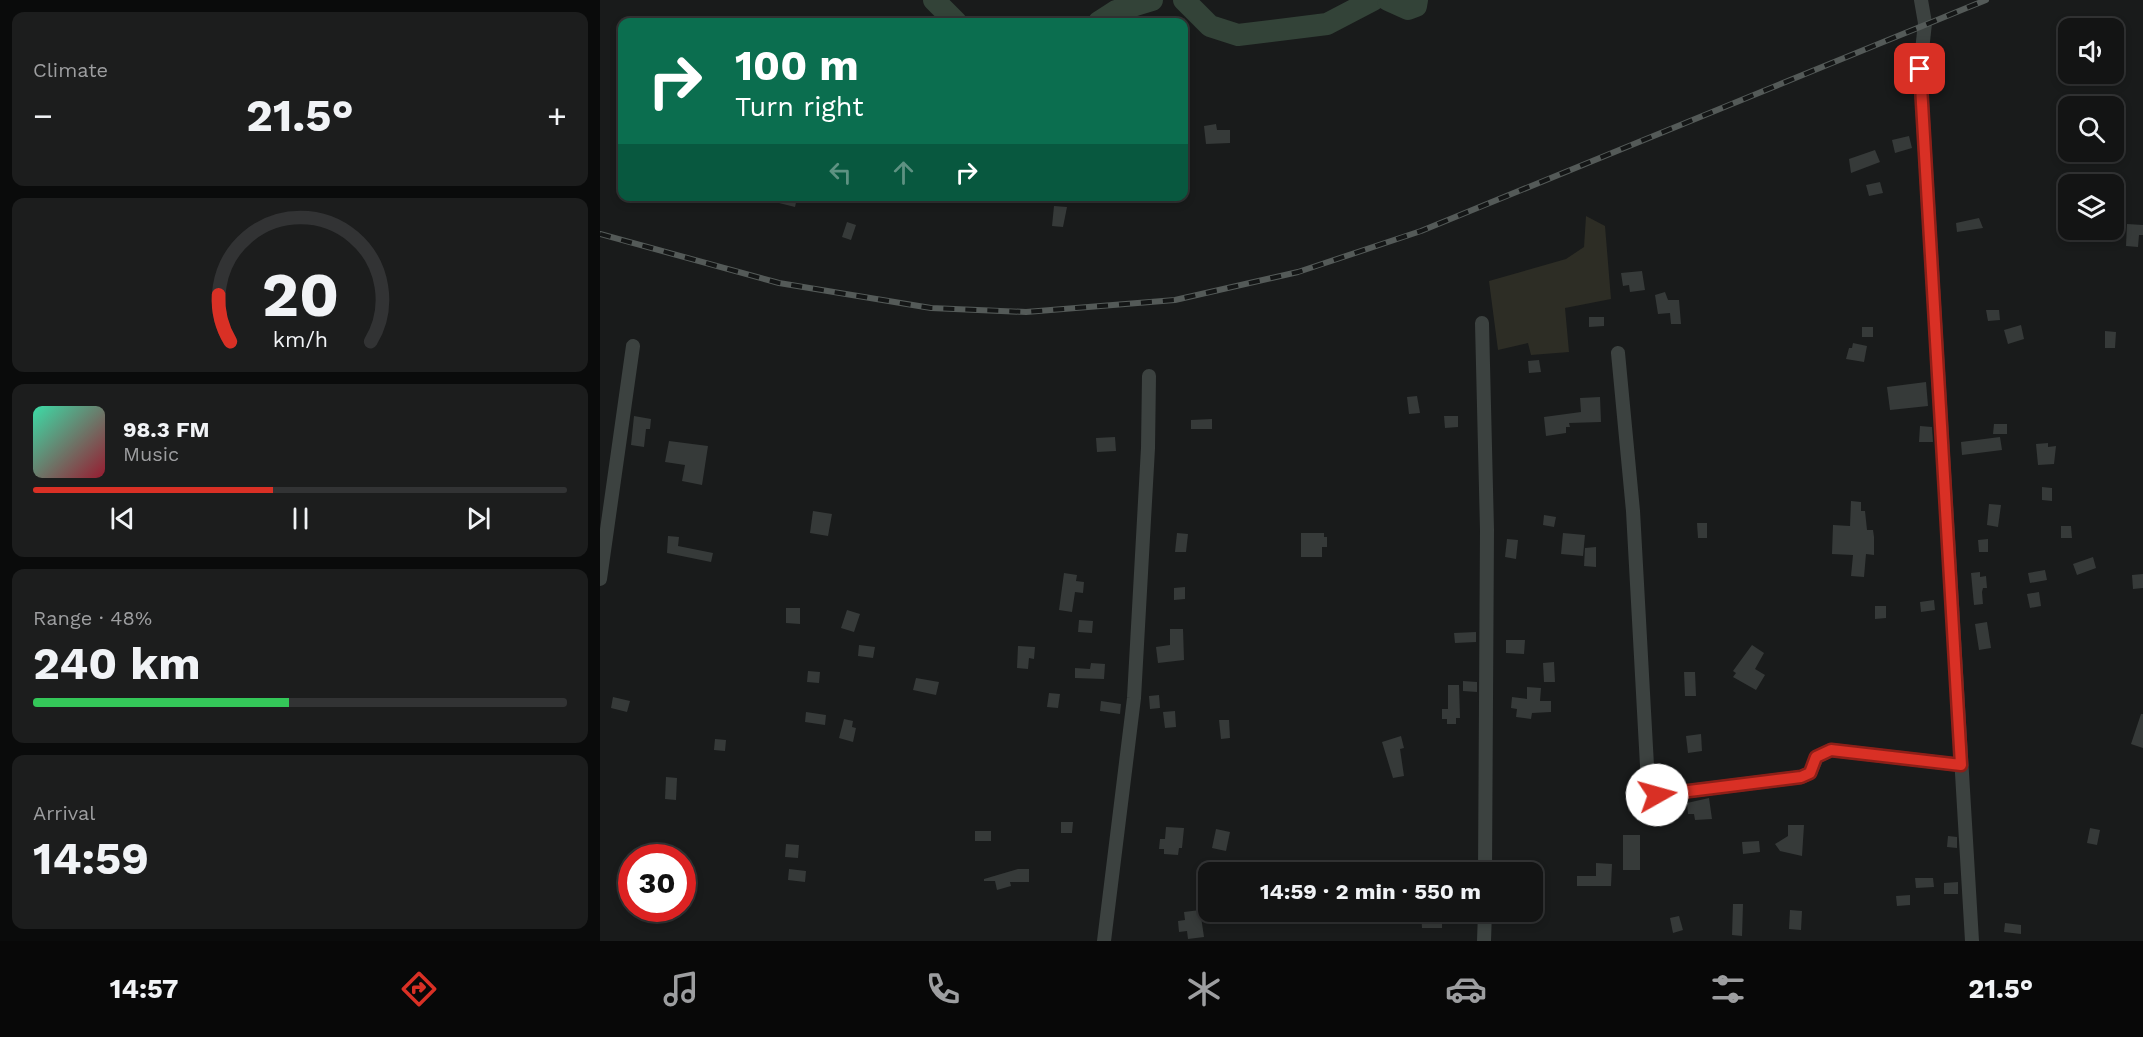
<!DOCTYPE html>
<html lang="en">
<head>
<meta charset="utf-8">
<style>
	body { margin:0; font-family:"Work Sans",sans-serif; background:#1c1d1d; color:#f1f3f6; height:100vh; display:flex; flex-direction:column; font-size:22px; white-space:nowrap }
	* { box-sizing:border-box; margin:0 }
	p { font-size:20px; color:#9d9ea0 }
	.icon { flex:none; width:33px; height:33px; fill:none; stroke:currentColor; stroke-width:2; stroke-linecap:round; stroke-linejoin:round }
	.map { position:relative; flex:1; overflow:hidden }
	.side { display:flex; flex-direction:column; gap:12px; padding:12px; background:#0a0b0b; width:600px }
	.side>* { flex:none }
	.hud { position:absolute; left:18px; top:18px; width:570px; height:183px; border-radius:12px; box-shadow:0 3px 9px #0003,0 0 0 2px #323334; background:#0b6e4f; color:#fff; overflow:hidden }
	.fabs { position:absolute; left:1458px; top:18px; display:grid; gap:12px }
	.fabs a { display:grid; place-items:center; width:66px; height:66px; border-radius:12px; background:#131414; box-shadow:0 3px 9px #0003,0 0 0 2px #323334; font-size:30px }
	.speed { position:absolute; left:18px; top:844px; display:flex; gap:12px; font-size:30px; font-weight:700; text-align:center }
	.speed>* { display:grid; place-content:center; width:78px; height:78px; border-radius:50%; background:#131414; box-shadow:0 3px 9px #0003,0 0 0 2px #323334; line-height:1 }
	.speed .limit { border:9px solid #d22; background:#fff; color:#111 }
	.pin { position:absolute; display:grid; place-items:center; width:51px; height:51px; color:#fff; margin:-26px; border-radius:12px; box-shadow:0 3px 9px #0006 }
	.me { position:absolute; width:66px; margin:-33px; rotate:83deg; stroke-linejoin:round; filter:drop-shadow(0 0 4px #0008) }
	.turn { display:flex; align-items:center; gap:21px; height:126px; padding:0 18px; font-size:27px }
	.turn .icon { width:78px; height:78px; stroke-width:2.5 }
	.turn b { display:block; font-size:42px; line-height:51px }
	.lanes { display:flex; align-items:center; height:57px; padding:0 18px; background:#0003; justify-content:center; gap:30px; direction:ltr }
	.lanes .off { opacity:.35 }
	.big { font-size:45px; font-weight:700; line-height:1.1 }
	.side .widget { flex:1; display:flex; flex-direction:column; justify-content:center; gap:9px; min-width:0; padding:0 21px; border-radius:12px; background:#1c1d1d }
	.side .dial { align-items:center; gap:0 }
	.dial svg { height:156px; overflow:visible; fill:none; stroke:#323334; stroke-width:7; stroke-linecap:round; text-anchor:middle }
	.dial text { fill:#f1f3f6; stroke:none }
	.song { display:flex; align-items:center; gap:18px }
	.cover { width:72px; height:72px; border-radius:9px; background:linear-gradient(135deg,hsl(160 70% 55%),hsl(350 70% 35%)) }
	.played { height:6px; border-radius:3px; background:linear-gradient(90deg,#d93025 45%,#323334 45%) }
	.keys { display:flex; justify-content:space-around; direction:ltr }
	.heat { display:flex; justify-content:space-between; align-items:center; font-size:33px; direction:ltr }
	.charge { height:9px; border-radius:4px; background:linear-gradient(90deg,#34c759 48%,#323334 0) }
	.trip { position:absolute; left:598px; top:862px; width:345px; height:60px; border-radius:12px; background:#131414; box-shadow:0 3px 9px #0003,0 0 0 2px #323334; font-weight:700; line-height:60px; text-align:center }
	.tab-bar { display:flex; height:96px; justify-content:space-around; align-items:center; background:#080808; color:#9d9ea0 }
	.tab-bar .icon { width:42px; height:42px }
	.tab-bar .active { color:#d93025 }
	.tab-bar b { font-size:27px; color:#f1f3f6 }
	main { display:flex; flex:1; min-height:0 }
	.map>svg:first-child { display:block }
	.green { fill:#2d2d25 }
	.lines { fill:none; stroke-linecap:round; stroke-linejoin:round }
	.river { stroke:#334338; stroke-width:22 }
	.building { fill:#363a39 }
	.minor { stroke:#3c4240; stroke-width:14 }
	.rail-casing { stroke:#545a58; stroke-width:6 }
	.rail { stroke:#141616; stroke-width:4; stroke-dasharray:11; stroke-linecap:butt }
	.route-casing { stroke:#8d1f18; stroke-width:15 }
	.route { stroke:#d93025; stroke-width:10 }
</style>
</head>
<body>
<main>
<section class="side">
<div class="widget"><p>Climate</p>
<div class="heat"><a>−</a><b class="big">21.5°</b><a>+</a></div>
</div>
<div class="widget dial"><svg viewBox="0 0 100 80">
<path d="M14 69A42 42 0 1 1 86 69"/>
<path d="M14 69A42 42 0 0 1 8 45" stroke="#d93025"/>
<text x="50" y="56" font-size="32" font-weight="700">20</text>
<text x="50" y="72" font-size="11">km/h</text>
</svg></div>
<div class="widget">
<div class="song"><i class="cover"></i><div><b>98.3 FM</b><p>Music</p></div></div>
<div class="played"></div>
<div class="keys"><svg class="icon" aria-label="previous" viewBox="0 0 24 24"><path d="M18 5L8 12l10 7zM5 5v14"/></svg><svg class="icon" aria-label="pause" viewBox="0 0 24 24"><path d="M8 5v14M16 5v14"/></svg><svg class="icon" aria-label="next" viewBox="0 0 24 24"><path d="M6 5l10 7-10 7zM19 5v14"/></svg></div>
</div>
<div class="widget"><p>Range · 48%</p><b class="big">240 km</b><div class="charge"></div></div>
<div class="widget"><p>Arrival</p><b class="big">14:59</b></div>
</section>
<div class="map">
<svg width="1543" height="941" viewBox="0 0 1543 941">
	<rect width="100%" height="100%" fill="#191b1b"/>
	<polygon class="green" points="986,216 1005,226 1011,299 965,308 969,352 931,355 928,343 898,350 889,281 966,259 984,247"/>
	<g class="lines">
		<g class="river">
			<polyline points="334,0 356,22"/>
			<polyline points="584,0 610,26 638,35 727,24 773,0"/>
			<polyline points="788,0 808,9 816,6 817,0"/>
			<polyline points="499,22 516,11 552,0"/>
		</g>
	</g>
	<g class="building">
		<polygon points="616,124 617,130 630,130 630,143 606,144 604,126"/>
		<polygon points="1309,136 1312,148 1295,153 1292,140"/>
		<polygon points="1275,150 1280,162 1251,173 1249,159"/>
		<polygon points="1280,182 1283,193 1269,196 1266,185"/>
		<polygon points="168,196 192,196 197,198 195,207 167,200"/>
		<polygon points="454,206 467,207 463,227 452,226"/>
		<polygon points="1379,218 1383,228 1357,232 1356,223"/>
		<polygon points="247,222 256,225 251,240 242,237"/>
		<polygon points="1527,224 1543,225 1543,235 1539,235 1538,247 1526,246"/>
		<polygon points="1042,271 1045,290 1030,292 1029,285 1023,286 1021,273"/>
		<polygon points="1065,292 1068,300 1079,300 1081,324 1071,324 1070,313 1058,314 1055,295"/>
		<polygon points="1386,310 1399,310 1400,320 1388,321"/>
		<polygon points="989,317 1004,317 1004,326 989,327"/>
		<polygon points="1421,325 1424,339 1408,344 1404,330"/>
		<rect x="1262" y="327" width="11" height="10"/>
		<polygon points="1505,331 1516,332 1515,348 1505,348"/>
		<polygon points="1253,343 1267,346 1264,362 1246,359 1249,348 1252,348"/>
		<polygon points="939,360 941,372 929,373 928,361"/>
		<polygon points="1326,382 1328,406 1290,410 1287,387"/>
		<polygon points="817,396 820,413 809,414 807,397"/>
		<polygon points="1000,397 1001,422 969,423 970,427 966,427 966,433 946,436 944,417 981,412 980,398"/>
		<polygon points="34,416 51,419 50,429 46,429 44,447 31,445"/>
		<polygon points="844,416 858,416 858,427 845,428"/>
		<polygon points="612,419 612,429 591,429 591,420"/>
		<polygon points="1394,424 1407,424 1407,434 1393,434"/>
		<polygon points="1320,426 1332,427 1333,442 1319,442"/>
		<polygon points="515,437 516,451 497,452 496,438"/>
		<polygon points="1400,437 1402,450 1362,455 1361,442"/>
		<polygon points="69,441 108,446 102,485 82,481 85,465 65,462"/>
		<polygon points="1448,443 1448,447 1456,446 1454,464 1438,465 1436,444"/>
		<polygon points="1442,487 1452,488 1452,501 1442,500"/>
		<polygon points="1251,501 1261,502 1261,511 1265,511 1267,530 1273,530 1274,537 1274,555 1266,554 1264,577 1251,576 1253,555 1232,554 1233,525 1250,526"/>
		<polygon points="1389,504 1401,505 1398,527 1387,525"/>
		<polygon points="213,511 232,514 228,536 210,533"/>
		<polygon points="944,515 956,517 954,527 943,525"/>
		<polygon points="1097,523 1107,523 1107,538 1098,538"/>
		<polygon points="1461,526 1471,526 1472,538 1461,538"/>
		<polygon points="577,533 588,534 586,552 575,552"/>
		<polygon points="701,533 724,533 724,537 727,537 727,547 722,547 722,557 701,557"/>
		<polygon points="963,533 985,535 983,556 961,554"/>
		<polygon points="68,536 79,537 78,546 113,553 111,562 67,553"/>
		<polygon points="907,539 918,540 916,559 905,557"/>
		<polygon points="1388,539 1388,552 1379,552 1378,540"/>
		<polygon points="996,547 996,567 984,566 985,548"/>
		<polygon points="1493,557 1496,568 1477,575 1473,564"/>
		<polygon points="1445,570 1447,580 1430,583 1428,573"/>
		<polygon points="1380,572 1380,577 1386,576 1387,588 1383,588 1382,592 1383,604 1374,605 1371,573"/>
		<polygon points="464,573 477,575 476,581 484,582 483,593 475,592 472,612 459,610"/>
		<polygon points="1543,574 1543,588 1533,589 1532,575"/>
		<polygon points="585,587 585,599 574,600 574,588"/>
		<polygon points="1439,592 1441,606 1430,608 1427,594"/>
		<polygon points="1334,600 1335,610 1321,612 1320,602"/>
		<polygon points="1275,606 1286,606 1286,618 1275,619"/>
		<polygon points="186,608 200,608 200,624 186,623"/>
		<polygon points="247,610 260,614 254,632 241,628"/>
		<polygon points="479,620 493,621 492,633 478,632"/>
		<polygon points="1387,622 1391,648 1379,650 1375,624"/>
		<polygon points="570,629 583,629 584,660 558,663 556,647 570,645"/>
		<polygon points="876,632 876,642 855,643 854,633"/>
		<polygon points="906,640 925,640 924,654 906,653"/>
		<polygon points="259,645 275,647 273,658 258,656"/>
		<polygon points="1152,645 1164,653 1155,669 1165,675 1156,690 1133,677 1136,673 1133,671"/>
		<polygon points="418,646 435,647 434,659 429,658 428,669 417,668"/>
		<polygon points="954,662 955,682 944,682 943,663"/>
		<polygon points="491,663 505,664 504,679 475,678 475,668 490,669"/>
		<polygon points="208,671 220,672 219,683 207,682"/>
		<polygon points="1084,672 1095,672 1096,696 1085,696"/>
		<polygon points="316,678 339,682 336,695 313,690"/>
		<polygon points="863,681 877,682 877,692 863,691"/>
		<polygon points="848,685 859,685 860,718 856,718 856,724 847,724 847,719 842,719 842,709 848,709"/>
		<polygon points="927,687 941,688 940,701 951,701 951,712 932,713 931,719 916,717 917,709 911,708 912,697 927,699"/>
		<polygon points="449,693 460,694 458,708 447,707"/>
		<polygon points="559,695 560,708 550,709 549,696"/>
		<polygon points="13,697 30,701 27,712 11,708"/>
		<polygon points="501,701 521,704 520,714 500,711"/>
		<polygon points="575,711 576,727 565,728 563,712"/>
		<polygon points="206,712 226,715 225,725 205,722"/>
		<polygon points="1541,714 1543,714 1543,748 1531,744"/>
		<polygon points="244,719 253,721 252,727 256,728 253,742 239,738"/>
		<polygon points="619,720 629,720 630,738 621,739"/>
		<polygon points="1101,734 1102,751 1088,753 1086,736"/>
		<polygon points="801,736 804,748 800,749 804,776 793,778 782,742"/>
		<polygon points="115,739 126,740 125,751 114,750"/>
		<polygon points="66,777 77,778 76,800 65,799"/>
		<polygon points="1109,798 1112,819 1095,820 1094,814 1088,814 1087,803"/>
		<polygon points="461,822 473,822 472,833 461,833"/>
		<polygon points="1188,825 1204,825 1202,856 1180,851 1175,844 1188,836"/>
		<polygon points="566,827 584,828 582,848 579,848 578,855 564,854 564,849 559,849 560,839 565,839"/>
		<polygon points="1490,828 1500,830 1497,845 1487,843"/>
		<polygon points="616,829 630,832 626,851 612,848"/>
		<rect x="375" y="831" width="16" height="10"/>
		<rect x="1023" y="835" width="17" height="35"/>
		<polygon points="1348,836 1357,837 1357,848 1347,847"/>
		<polygon points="1159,841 1160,852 1143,854 1142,842"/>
		<polygon points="186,844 199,845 198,858 185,857"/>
		<polygon points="996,863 1012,864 1011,886 977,886 977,876 996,876"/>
		<polygon points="189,869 206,871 205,882 188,880"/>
		<polygon points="418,869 429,869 429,882 410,882 411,886 397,890 395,881 384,881 384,879"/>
		<polygon points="1315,878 1333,878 1334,887 1316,888"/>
		<polygon points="1358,882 1358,894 1344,894 1344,883"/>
		<polygon points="1310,895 1310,905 1297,906 1296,896"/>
		<polygon points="1133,904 1143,904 1142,936 1132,935"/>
		<polygon points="600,910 604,937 588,939 587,931 579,932 578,921 585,920 584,912"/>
		<polygon points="1190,910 1202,911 1201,930 1189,929"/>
		<polygon points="821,912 842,912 842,928 822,928"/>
		<polygon points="1079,916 1083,930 1073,933 1070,918"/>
		<polygon points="1405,923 1421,925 1421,934 1404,932"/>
	</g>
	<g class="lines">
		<g class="minor">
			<polyline points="1321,0 1325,23 1320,69 1372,941"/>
			<polyline points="882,323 887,530 885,873"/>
			<polyline points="1018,353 1033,511 1048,784 1051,792 1057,795 1201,777 1210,773 1217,757 1231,750 1361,765"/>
			<polyline points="0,579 33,346"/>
			<polyline points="504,941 534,698 548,448 549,376"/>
			<polyline points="884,941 885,912"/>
		</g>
		<g class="rail-casing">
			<polyline id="rail" points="0,234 179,283 331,308 426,312 575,300 698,272 821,231 1386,0"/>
		</g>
		<use href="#rail" class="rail"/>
	</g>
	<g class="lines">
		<g class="route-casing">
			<polyline id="route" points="1057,795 1201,777 1210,773 1216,757 1231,750 1361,765 1320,69"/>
		</g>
		<use href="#route" class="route"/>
	</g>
</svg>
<div class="fabs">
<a><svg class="icon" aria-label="sound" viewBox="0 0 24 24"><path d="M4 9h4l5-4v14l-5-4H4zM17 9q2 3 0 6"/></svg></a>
<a><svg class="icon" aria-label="search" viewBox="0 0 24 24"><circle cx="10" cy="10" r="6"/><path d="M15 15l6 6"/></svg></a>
<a><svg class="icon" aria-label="layers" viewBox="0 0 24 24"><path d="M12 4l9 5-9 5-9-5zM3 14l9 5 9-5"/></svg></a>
</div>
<div class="speed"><div class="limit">30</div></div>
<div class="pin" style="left:1320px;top:69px;background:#d93025"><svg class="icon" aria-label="arrive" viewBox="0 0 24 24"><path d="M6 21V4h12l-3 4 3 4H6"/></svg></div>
<svg class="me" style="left:1057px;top:795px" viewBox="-20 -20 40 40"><circle r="19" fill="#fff"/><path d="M0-13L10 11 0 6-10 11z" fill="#d93025"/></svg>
<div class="trip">14:59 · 2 min · 550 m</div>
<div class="hud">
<div class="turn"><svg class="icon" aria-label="right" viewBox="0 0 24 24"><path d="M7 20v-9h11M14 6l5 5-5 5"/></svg><div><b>100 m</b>Turn right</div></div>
<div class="lanes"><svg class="icon off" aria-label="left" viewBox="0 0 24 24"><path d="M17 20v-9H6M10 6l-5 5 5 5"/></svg><svg class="icon off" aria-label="ahead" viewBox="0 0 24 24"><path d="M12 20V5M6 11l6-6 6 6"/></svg><svg class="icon" aria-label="right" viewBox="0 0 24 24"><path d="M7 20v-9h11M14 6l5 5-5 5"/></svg></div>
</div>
</div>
</main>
<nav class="tab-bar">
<b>14:57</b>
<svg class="icon active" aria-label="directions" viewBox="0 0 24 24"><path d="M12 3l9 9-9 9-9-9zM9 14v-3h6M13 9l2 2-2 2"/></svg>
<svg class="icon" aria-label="music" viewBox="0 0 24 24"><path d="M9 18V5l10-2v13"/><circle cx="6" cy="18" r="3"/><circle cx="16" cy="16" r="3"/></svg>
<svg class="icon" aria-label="phone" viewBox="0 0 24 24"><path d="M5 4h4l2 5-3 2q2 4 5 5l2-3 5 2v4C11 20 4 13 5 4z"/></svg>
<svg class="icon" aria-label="climate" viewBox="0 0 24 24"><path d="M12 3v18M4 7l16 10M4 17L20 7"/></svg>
<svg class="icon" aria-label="car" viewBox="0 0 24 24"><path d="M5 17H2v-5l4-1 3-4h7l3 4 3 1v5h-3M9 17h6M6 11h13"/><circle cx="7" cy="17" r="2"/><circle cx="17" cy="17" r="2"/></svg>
<svg class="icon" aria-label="filters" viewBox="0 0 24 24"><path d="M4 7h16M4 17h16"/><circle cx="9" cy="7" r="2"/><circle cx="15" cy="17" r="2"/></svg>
<b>21.5°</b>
</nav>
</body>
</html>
